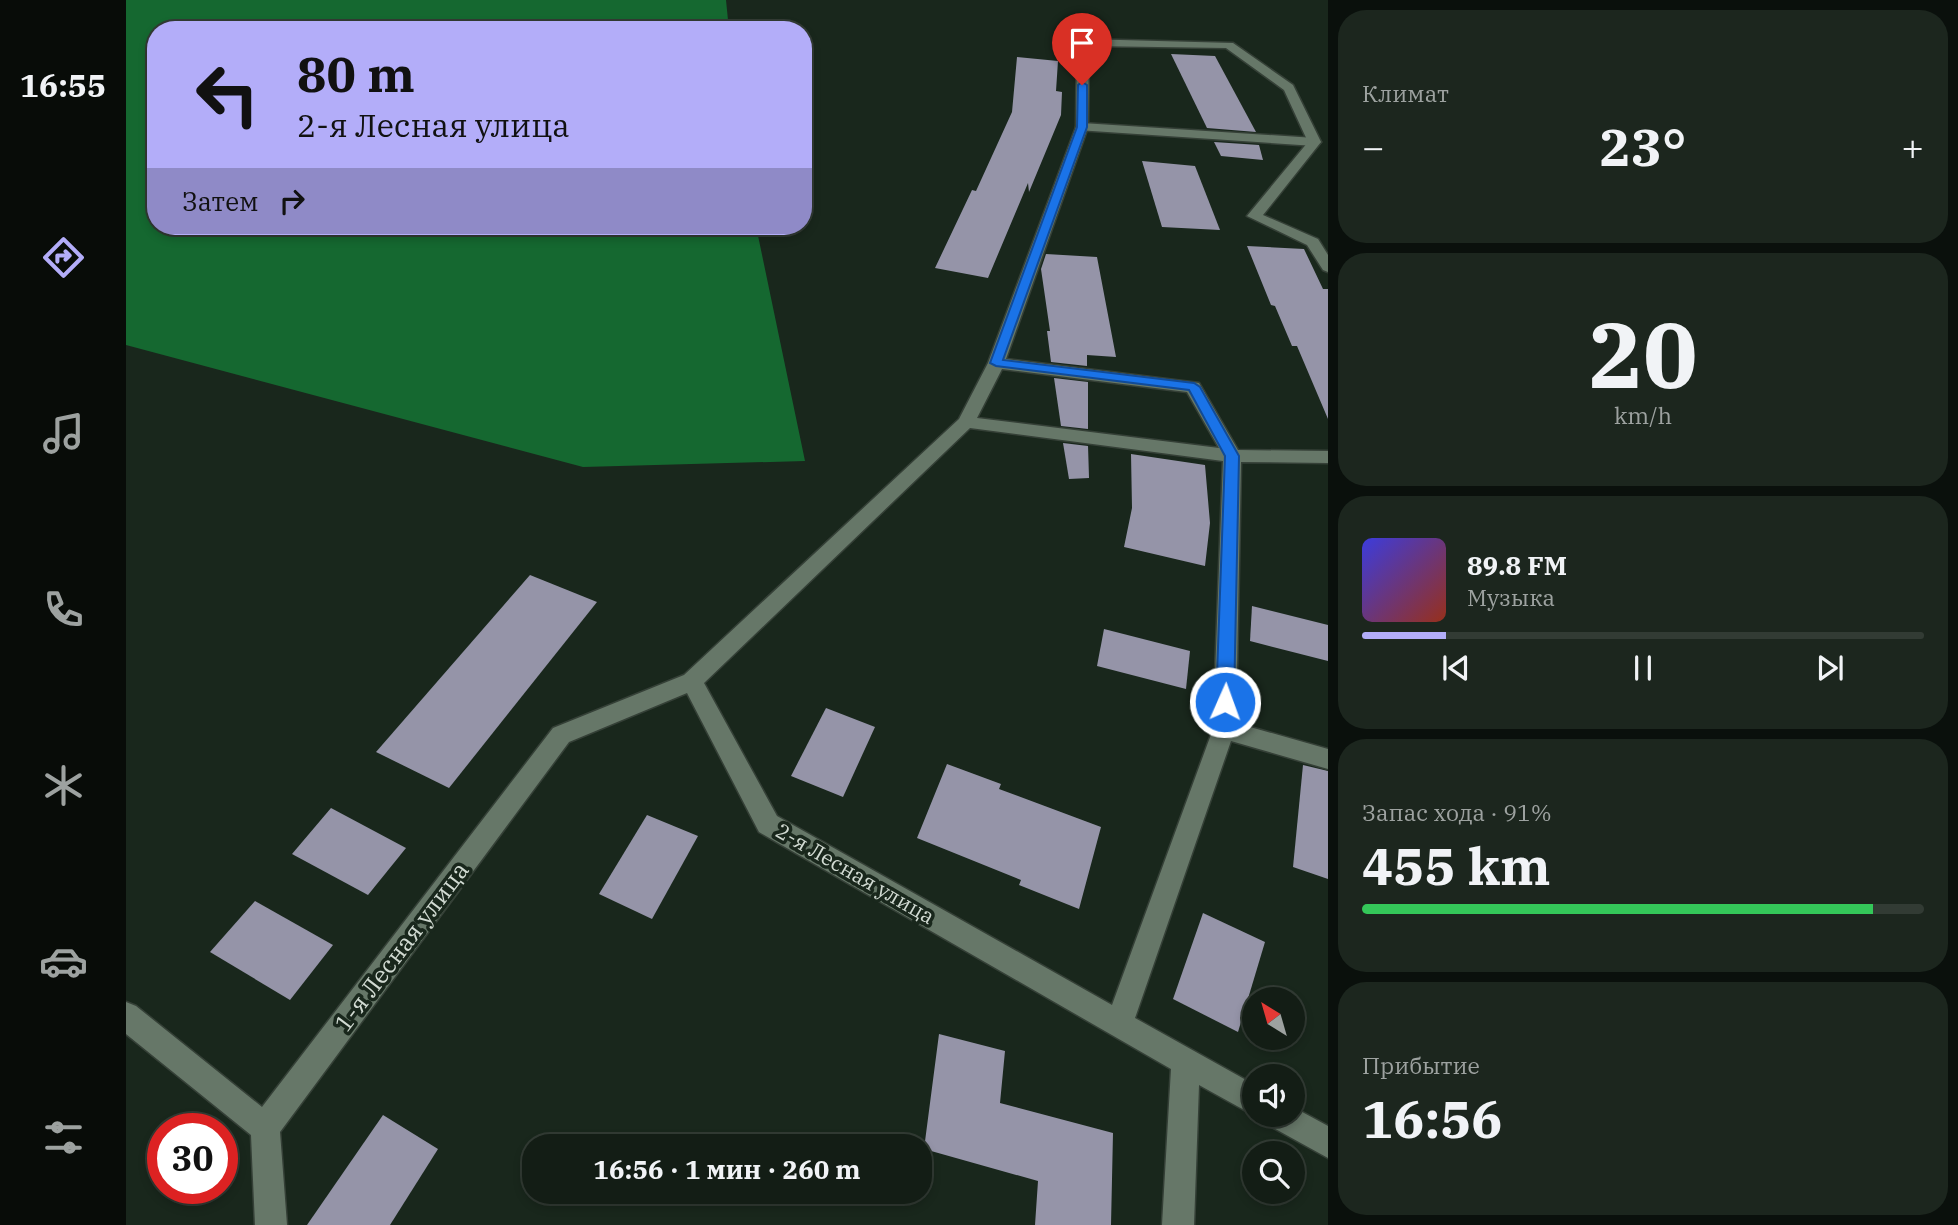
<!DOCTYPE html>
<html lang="ru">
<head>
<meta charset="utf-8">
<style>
	body { margin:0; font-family:"IBM Plex Serif",serif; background:#1c261e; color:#f1f3f6; height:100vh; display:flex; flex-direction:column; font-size:26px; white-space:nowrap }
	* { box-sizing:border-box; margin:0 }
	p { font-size:23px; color:#9da2a0 }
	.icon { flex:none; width:38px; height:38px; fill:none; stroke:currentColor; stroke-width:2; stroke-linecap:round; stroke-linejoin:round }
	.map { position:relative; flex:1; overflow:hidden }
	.drawer { display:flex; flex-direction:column; gap:10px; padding:10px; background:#0a100c; width:630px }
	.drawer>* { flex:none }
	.banner { position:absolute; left:21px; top:21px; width:665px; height:214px; border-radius:28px; box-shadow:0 4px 10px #0003,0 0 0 2px #323b34; background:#b3adf9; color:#111; overflow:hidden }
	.needle { width:46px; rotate:323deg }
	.buttons { position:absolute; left:1116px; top:987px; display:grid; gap:14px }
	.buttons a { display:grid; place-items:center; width:63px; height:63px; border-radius:50%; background:#131d15; box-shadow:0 4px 10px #0003,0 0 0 2px #323b34; font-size:35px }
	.speed { position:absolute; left:21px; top:1113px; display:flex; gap:14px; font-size:35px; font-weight:700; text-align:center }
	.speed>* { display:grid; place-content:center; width:91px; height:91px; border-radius:50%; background:#131d15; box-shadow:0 4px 10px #0003,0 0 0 2px #323b34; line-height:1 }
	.speed .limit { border:10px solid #d22; background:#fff; color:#111 }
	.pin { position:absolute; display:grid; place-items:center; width:60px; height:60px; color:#fff; margin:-72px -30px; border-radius:50% 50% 50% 0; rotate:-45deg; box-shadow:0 0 7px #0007 }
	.pin .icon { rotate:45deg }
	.me { position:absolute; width:77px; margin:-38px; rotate:2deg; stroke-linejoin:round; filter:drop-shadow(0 0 5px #0008) }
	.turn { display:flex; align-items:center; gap:24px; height:147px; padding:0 35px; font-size:32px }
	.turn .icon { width:91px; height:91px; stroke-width:2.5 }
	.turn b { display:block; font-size:49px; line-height:60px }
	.then { display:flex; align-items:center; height:66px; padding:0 35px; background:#0003; gap:14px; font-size:26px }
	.big { font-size:52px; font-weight:700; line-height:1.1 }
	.drawer .tile { flex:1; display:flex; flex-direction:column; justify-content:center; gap:10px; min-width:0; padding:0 24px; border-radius:28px; background:#1c261e }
	.drawer .dial { align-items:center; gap:0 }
	.dial b { font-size:91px; line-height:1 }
	.song { display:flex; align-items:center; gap:21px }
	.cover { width:84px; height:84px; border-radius:10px; background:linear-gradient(135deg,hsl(240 70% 55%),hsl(10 70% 35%)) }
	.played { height:7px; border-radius:4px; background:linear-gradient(90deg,#b3adf9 15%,#323b34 15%) }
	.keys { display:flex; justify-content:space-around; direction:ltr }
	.heat { display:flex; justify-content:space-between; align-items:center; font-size:38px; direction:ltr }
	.charge { height:10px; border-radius:5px; background:linear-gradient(90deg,#34c759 91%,#323b34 0) }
	.trip { position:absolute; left:396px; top:1134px; width:410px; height:70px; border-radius:28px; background:#131d15; box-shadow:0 4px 10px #0003,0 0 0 2px #323b34; font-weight:700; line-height:70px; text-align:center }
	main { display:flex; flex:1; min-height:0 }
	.menu { display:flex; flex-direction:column; width:126px; justify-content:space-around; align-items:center; background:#080c08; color:#9da2a0 }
	.menu .icon { width:49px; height:49px }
	.menu .on { color:#b3adf9 }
	.menu b { font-size:32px; color:#f1f3f6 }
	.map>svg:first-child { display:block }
	.forest { fill:#156830 }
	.building { fill:#9594a8 }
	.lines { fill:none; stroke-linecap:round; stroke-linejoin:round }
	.lane-casing { stroke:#354037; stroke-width:3 }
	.street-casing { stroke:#354037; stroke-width:3 }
	.lane { fill:#667768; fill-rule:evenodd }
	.street { fill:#667768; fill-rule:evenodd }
	.route { fill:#1a73e8; stroke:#114b97; stroke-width:2 }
	.labels { text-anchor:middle; stroke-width:7; stroke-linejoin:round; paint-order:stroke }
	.street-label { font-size:21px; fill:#d1dad2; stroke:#19271c }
	.near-street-label { font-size:24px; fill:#d1dad2; stroke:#19271c }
</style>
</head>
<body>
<main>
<nav class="menu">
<b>16:55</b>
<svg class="icon on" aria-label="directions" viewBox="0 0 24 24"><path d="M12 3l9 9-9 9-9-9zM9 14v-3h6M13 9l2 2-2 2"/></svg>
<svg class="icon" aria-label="music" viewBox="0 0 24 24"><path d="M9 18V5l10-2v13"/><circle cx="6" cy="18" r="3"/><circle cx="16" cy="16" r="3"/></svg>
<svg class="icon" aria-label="phone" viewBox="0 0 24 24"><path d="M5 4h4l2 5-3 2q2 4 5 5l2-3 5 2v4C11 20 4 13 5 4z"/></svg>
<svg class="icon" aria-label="climate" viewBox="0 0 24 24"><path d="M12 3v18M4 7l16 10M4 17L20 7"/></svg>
<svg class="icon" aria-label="car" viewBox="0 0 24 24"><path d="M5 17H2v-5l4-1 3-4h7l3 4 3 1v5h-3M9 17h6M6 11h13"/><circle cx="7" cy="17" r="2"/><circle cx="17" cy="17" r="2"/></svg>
<svg class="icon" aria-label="filters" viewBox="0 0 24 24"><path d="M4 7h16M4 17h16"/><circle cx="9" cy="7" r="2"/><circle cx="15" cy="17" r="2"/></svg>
</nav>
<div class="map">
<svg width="1202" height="1225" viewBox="0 0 1202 1225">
	<rect width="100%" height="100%" fill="#19271c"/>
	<polygon class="forest" points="0,0 600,0 603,30 30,30 30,226 630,226 679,461 457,467 0,345"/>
	<g class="building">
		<polygon points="1045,54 1089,56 1130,132 1081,128"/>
		<polygon points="891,57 932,61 930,91 936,92 935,115 903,192 902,183 862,278 809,268 846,190 850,191 886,112"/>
		<polygon points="1088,142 1133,145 1137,160 1095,156"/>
		<polygon points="1016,161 1069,166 1094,230 1036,227"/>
		<polygon points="1121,246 1178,249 1197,289 1202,289 1202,419 1171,346 1166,346 1149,306 1145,305"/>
		<polygon points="920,254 971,257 990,357 961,355 961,366 925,362 921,331 924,331 915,269"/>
		<polygon points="928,378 962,382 962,429 935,426"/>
		<polygon points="937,443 962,446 963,478 943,479"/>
		<polygon points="1005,454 1079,465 1084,523 1079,566 998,547 1006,508"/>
		<polygon points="404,575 471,602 323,788 250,752"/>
		<polygon points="1126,606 1202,625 1202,661 1124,641"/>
		<polygon points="978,629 1064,651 1060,689 971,666"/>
		<polygon points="700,708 749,727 717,797 665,776"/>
		<polygon points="821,764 875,784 873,789 975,827 953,909 893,885 895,880 791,838"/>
		<polygon points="1177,765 1202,771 1202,879 1167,867"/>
		<polygon points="205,808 280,848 242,895 166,854"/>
		<polygon points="521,815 572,836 526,919 473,894"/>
		<polygon points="129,901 207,945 164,1000 84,952"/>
		<polygon points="1077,913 1139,942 1112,1032 1047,999"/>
		<polygon points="813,1034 879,1051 874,1103 987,1133 985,1225 909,1225 912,1181 798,1149"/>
		<polygon points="257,1115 312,1149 264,1225 181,1225"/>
	</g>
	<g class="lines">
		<g class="lane-casing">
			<polygon id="lane" points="956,123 1189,138 1195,142 1189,146 951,130 950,127"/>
		</g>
		<g class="street-casing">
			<g id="street">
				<path d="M957 39 1107 43 1167 85 1195 142 1137 215 1192 239 1202 255V272L1197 270 1181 245 1121 216 1182 142 1158 90 1100 48 963 46 962 127 880 359 1073 383 1112 450 1202 451V463L1115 462 1110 723 1202 749V769L1105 741 1009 1018 1129 1085V1115H1131L1129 1116 1073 1085 1068 1225H1036L1045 1069 633 832 561 693 443 742 154 1132 161 1225H129L125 1135 0 1034V1002L10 1006 136 1107 427 728 558 675 833 419 862 363 950 127 951 42ZM876 369 1061 392 1093 448 851 418ZM844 428 1097 461 1087 729 986 1005 651 816 578 683Z"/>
				<polygon points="1167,1107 1202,1126 1202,1158 1142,1125 1137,1115 1167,1115"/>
			</g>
		</g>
		<use href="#lane" class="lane"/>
		<use href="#street" class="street"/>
	</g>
	<polygon class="route" points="956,82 961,85 961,127 877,360 1068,383 1074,387 1113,456 1108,702 1105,707 1093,707 1090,702 1099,456 1063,390 870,366 864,363 951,127 952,85"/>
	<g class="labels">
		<g class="street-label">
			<text transform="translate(729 874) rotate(30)" y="7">2-я Лесная улица</text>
		</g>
		<g class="near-street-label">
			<text transform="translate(276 947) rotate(-53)" y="8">1-я Лесная улица</text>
		</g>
	</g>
</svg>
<div class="buttons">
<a><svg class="needle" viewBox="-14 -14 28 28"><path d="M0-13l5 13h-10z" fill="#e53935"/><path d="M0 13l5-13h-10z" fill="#9da2a0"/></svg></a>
<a><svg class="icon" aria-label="sound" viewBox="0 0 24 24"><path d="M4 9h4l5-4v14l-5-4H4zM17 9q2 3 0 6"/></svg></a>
<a><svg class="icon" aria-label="search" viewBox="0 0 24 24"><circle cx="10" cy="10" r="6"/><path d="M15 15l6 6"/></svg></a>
</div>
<div class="speed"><div class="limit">30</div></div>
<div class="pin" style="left:956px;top:85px;background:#d93025"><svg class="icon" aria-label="arrive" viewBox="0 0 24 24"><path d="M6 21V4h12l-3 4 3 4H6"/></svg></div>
<svg class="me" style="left:1099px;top:702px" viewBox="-20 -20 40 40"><circle r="17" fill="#1a73e8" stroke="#fff" stroke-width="3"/><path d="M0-11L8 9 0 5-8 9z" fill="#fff"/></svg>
<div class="trip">16:56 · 1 мин · 260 m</div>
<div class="banner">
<div class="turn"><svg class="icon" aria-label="left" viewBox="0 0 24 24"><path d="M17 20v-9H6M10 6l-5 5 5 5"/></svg><div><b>80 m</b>2-я Лесная улица</div></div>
<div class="then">Затем<svg class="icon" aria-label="right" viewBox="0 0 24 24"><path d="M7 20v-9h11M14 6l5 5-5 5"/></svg></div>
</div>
</div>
<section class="drawer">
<div class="tile"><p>Климат</p>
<div class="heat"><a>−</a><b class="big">23°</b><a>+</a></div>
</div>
<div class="tile dial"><b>20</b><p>km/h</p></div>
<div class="tile">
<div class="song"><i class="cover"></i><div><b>89.8 FM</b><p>Музыка</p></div></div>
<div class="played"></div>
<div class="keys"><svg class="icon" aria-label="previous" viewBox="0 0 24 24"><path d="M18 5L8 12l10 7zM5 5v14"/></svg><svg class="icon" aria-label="pause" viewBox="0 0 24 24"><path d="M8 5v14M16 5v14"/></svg><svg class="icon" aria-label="next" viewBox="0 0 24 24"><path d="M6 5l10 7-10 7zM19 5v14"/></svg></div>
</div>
<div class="tile"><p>Запас хода · 91%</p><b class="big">455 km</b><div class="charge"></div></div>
<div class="tile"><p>Прибытие</p><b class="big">16:56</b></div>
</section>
</main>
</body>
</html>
